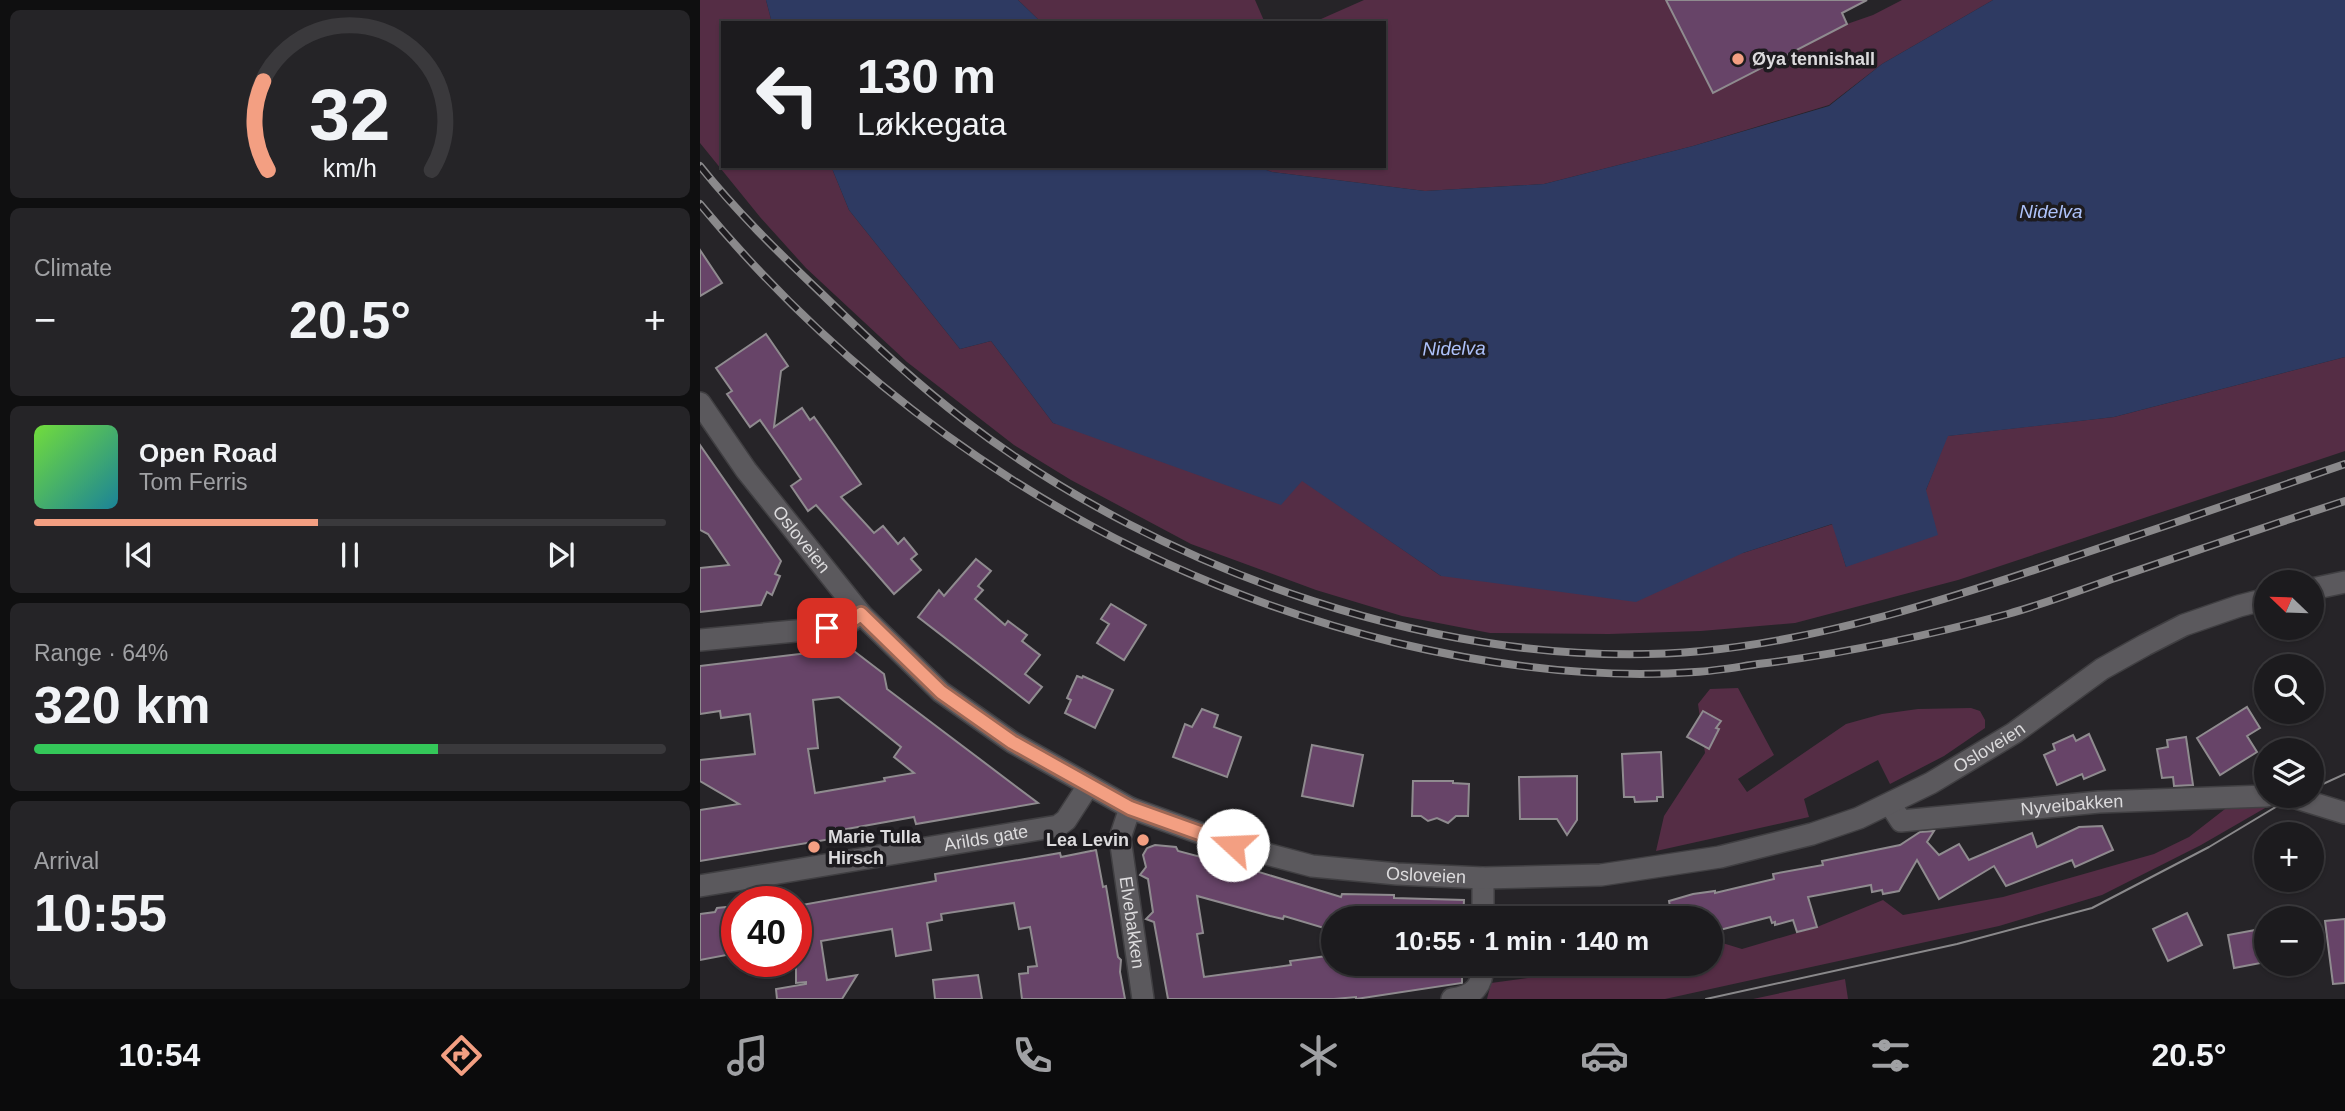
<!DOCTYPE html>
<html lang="en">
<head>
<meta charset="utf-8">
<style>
	body { margin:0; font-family:Arial,sans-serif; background:#252427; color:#f1f3f6; height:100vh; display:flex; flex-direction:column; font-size:26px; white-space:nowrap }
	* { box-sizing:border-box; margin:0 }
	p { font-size:23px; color:#a0a1a4 }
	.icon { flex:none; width:38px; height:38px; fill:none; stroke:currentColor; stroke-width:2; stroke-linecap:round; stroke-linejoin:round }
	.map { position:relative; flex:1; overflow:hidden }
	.side { display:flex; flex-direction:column; gap:10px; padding:10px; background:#0f0f10; width:700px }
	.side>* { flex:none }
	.guide { position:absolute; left:21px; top:21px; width:665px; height:147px; border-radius:0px; box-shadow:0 2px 5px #0004,0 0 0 2px #3a393c; background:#1c1b1e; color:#f1f3f6; overflow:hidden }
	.needle { width:46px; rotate:293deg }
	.buttons { position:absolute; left:1554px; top:570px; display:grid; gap:14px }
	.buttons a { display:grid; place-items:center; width:70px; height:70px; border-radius:50%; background:#1c1b1e; box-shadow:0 2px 5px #0004,0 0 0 2px #3a393c; font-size:35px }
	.speed { position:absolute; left:21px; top:886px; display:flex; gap:14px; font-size:35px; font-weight:700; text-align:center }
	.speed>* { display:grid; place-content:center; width:91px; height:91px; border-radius:50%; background:#1c1b1e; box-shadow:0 2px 5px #0004,0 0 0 2px #3a393c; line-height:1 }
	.speed .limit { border:10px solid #d22; background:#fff; color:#111 }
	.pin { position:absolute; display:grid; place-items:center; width:60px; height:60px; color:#fff; margin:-30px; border-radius:14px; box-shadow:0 4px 10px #0006 }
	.me { position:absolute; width:77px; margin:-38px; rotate:290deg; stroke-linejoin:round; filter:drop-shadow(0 0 5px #0008) }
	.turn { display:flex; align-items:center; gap:24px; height:147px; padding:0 21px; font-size:32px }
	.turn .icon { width:91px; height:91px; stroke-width:2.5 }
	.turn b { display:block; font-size:49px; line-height:60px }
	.big { font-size:52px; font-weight:600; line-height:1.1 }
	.side .card { flex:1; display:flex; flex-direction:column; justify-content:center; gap:10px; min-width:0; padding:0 24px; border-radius:10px; background:#252427 }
	.side .dial { align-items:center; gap:0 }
	.dial svg { height:182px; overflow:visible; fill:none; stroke:#3a393c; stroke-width:7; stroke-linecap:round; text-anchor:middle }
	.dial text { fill:#f1f3f6; stroke:none }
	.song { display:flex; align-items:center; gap:21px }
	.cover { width:84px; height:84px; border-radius:10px; background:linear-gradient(135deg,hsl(100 70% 55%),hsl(190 70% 35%)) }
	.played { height:7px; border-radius:4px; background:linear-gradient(90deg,#f39f82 45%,#3a393c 45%) }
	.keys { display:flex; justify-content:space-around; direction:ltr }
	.heat { display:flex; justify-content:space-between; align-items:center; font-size:38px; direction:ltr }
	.charge { height:10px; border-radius:5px; background:linear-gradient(90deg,#34c759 64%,#3a393c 0) }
	.trip { position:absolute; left:621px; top:906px; width:402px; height:70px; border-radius:35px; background:#1c1b1e; box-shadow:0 2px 5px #0004,0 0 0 2px #3a393c; font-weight:600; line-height:70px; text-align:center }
	.menu { display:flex; height:112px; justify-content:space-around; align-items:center; background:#0b0b0c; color:#a0a1a4 }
	.menu .icon { width:49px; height:49px }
	.menu .current { color:#f39f82 }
	.menu b { font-size:32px; color:#f1f3f6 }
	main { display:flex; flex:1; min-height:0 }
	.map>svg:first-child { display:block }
	.green { fill:#552d45 }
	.water { fill:#2e3a62 }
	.building { fill:#674468; stroke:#8f8b8f; stroke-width:2; fill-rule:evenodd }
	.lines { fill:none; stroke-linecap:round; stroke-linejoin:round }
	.street-casing { stroke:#403f42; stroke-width:24 }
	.secondary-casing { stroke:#403f42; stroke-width:24 }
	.street { stroke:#5b595d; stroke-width:21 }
	.secondary { stroke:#5b595d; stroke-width:21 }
	.tram { stroke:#8a898b; stroke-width:2 }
	.rail-casing { stroke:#8a898b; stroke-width:8 }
	.rail { stroke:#1d1b1f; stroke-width:5; stroke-dasharray:16; stroke-linecap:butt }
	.route-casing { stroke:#9e6754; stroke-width:18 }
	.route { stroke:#f39f82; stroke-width:12 }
	.poi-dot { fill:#f39f82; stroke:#1d1b1f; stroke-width:2.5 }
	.labels { text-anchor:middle; stroke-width:7; stroke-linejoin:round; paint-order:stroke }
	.poi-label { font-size:18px; font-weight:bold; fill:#dcdbdd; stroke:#1d1b1f; text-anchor:start }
	.street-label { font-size:18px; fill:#dcdbdd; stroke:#1d1b1f }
	.water-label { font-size:19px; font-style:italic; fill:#aec2fa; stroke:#1d1b1f }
</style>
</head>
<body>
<main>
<section class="side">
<div class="card dial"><svg viewBox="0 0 100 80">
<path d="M14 69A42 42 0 1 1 86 69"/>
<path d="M14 69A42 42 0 0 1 12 30" stroke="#f39f82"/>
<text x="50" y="56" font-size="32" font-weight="700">32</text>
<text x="50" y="72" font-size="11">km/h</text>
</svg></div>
<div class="card"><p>Climate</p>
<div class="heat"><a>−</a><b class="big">20.5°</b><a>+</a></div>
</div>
<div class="card">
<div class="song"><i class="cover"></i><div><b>Open Road</b><p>Tom Ferris</p></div></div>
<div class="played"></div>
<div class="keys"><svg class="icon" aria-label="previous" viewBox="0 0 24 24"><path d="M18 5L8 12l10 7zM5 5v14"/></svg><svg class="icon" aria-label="pause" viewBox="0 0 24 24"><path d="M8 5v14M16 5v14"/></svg><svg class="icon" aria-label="next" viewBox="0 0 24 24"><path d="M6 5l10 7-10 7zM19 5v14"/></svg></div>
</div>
<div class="card"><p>Range · 64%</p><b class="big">320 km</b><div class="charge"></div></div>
<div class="card"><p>Arrival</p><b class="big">10:55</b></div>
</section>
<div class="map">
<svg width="1645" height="999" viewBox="0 0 1645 999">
	<rect width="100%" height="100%" fill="#262428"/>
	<g class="green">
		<polygon points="0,0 66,0 72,23 23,23 23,166 131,166 149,210 260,349 291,341 353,423 602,480 741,576 1043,553 1133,524 1146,567 1226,490 1247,436 1414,417 1645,357 1645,451 1258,580 1095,623 1001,631 909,634 790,633 702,616 616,590 491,544 371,480 314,445 207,362 106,268 60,217 0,143"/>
		<polygon points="318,0 555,0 565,23 342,23"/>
		<polygon points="664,0 966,0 1013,93 1147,24 1173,15 1202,0 1293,0 1182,64 1129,105 993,146 844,184 725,191 572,172 555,166 684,166 684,23 612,23"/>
		<polygon points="1038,688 1074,755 1038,779 1047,792 1146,724 1182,714 1218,709 1271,708 1280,711 1285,720 1285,728 1244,756 1190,784 1178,760 1104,799 1109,817 956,851 964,816 1005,753 998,704 1010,689"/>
		<polygon points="1579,800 1501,845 1402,895 1299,926 965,999 787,999 791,983 873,972 907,964 1012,964 1012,942 1016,941 1042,949 1117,927 1183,900 1203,915 1303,897 1454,854 1489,837 1525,809 1545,803"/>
		<polygon points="1145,979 1148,999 1053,999"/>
	</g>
	<g class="water">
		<polygon points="66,0 318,0 342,23 72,23"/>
		<polygon points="1293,0 1645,0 1645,357 1414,417 1248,436 1226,490 1238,535 1146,567 1132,524 1043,553 936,602 741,576 602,481 581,505 353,423 291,341 260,349 149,210 131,166 555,166 572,172 725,191 844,184 993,146 1129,106 1182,64"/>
	</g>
	<g class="building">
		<polygon points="966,0 1167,0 1142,13 1147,24 1013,93"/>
		<polygon points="0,250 22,283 0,296"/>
		<polygon points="66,334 88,366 81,371 74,427 102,408 110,420 114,417 161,484 141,497 174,533 183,526 198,544 204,538 217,554 211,559 221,570 194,594 116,505 108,511 91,486 101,479 79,447 60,420 50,427 27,394 32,391 16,368"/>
		<polygon points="0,445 81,561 75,574 80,576 72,595 67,592 61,605 0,612 0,568 29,565 8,534 0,530"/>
		<polygon points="276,559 291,571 278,586 283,590 275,599 305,625 308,621 327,635 322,641 340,655 325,674 342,687 329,703 218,617 239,590 244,596"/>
		<polygon points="411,604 446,625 424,660 397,643 409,624 401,619"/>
		<path d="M150 648 184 674 187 689 338 803 216 824 214 817 141 830 143 837 0 861V810L39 804 0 781V760L55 754 50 714 21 718 20 711 0 714V666ZM139 697 201 747 194 757 214 773 184 778 185 781 115 793 108 749 118 748 113 700Z"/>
		<polygon points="377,676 382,678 383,676 413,690 395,728 365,713 371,700 367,698"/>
		<polygon points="1547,707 1560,728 1547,736 1557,752 1520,775 1497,738"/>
		<polygon points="502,709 518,715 514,727 541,737 527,777 473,757 485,724 492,727"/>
		<polygon points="1003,711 1021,721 1016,728 1019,729 1009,749 987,737"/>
		<polygon points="1389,734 1405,770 1384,779 1382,774 1357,785 1344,755 1355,750 1353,744 1373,735 1376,741"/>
		<polygon points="1486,737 1493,785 1474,786 1473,777 1462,778 1457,749 1468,747 1467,740"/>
		<polygon points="612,745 663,755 653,806 602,796"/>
		<polygon points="961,752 963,797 957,797 957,801 935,802 934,797 924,797 922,754"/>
		<polygon points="877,776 877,820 867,835 857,819 820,819 819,777"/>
		<polygon points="713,781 753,781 753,783 769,784 768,816 756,816 748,823 737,818 728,821 721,816 712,816"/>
		<polygon points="1402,826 1413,850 1375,867 1372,860 1306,886 1294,866 1239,899 1217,860 1199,891 1183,894 1182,890 1172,892 1171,885 1108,897 1117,927 1097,932 1093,920 1075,925 1075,922 1072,923 1070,917 1012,932 1012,919 972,919 969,901 993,894 1015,891 1015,893 1074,879 1073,874 1123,865 1122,861 1200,845 1220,832 1234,831 1227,842 1239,855 1259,844 1269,860 1332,833 1337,847 1379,827"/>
		<polygon points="455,845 476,847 478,851 512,860 515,858 523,861 641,897 642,894 694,895 694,898 764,900 763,919 634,919 634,931 584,916 583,919 570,916 497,896 503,933 497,934 504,977 591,965 590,961 634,955 634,964 762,964 762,983 656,999 656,997 634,999 468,999 454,922 446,919 453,912 448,879 440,875 446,867 443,855 447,848"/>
		<polygon points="396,850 403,887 406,886 418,957 421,960 420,972 425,999 322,999 319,974 328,973 328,967 337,966 330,927 319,929 314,903 241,914 242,920 227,923 231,950 196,956 192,929 121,941 127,980 157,975 142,999 77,999 76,989 106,984 106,982 96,983 96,906 236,881 235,874 360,853 361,857"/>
		<polygon points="26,907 29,909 37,908 37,953 0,960 0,914 15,912 17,908"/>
		<polygon points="1487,913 1502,945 1468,961 1453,929"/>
		<polygon points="1645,919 1645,983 1633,984 1625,921"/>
		<polygon points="1566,928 1566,962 1534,968 1528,935"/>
		<polygon points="278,975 282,999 235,999 233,980"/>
	</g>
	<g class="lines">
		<g class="street-casing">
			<g id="street">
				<polyline points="0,640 127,628 150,622 161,614"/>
				<polyline points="1577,796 1593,797 1645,813"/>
				<path id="s1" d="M1190 804 1201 821 1399 802 1566 796"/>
				<path id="s2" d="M430 808 420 838 443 999"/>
				<path id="s3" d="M0 886 358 826 366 820 388 786"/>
				<polyline points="783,919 783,878"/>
				<path d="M752 999C774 996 783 986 783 964"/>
			</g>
		</g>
		<g class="secondary-casing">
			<g id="secondary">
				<path id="s4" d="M0 403 46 470 161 614 241 692 312 742 430 808 533 845 612 866 697 874 783 878 901 875 1020 857 1112 834 1159 818 1231 783 1314 733 1402 669 1445 645 1484 625 1539 606 1566 599"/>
				<polyline points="1612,589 1645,582"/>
			</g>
		</g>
		<use href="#street" class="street"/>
		<use href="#secondary" class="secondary"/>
		<g class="tram">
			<polyline points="1612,789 1645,774"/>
			<polyline points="1006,999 1257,944 1392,908 1509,847 1594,796"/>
		</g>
		<g class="rail-casing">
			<g id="rail">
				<path d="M0 166C36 211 78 252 120 292 167 338 212 380 264 420 462 572 751 674 1002 651 1127 639 1248 599 1367 559 1460 528 1552 496 1645 464"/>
				<path d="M0 204C181 422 421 576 697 643 794 666 895 679 995 672 1016 671 1037 667 1058 664 1142 654 1226 636 1308 614 1343 604 1378 591 1412 579 1490 553 1567 526 1645 501"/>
			</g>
		</g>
		<use href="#rail" class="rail"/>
	</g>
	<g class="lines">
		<g class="route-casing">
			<polyline id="route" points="127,628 150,622 161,614 241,692 312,742 430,808 533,845"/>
		</g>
		<use href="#route" class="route"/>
	</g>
	<g class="poi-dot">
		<circle cx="1038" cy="59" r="7"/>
		<circle cx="443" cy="840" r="7"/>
		<circle cx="114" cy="847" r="7"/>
	</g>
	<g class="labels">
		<g class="poi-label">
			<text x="1052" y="65">Øya tennishall</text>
			<text x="128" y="843">Marie Tulla<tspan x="128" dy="21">Hirsch</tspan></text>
			<text x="429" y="846" text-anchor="end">Lea Levin</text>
		</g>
		<g class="street-label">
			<text dy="6" stroke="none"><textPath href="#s4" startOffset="170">Osloveien</textPath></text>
			<text dy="6" stroke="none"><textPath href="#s4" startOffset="1493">Osloveien</textPath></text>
			<text dy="6" stroke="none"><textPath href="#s1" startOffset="192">Nyveibakken</textPath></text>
			<text dy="6" stroke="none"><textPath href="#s3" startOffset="290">Arilds gate</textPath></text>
			<text dy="6" stroke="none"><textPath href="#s4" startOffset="905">Osloveien</textPath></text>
			<text dy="6" stroke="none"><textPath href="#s2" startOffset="117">Elvebakken</textPath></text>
		</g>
		<g class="water-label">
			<text x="1351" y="218">Nidelva</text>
			<text transform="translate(754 348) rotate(-1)" y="7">Nidelva</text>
		</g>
	</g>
</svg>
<div class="buttons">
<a><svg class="needle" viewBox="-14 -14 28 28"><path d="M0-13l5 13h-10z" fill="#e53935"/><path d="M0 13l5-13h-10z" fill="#a0a1a4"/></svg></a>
<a><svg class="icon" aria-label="search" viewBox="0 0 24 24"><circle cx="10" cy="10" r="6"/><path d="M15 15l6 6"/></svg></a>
<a><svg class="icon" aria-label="layers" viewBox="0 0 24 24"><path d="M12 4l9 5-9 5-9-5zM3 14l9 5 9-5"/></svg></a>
<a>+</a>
<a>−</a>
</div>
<div class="speed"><div class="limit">40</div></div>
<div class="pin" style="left:127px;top:628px;background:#d93025"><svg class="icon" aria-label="arrive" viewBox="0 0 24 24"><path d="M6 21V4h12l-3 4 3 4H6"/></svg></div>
<svg class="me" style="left:533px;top:845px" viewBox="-20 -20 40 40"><circle r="19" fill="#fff"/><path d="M0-13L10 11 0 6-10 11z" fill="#f39f82"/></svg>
<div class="trip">10:55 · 1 min · 140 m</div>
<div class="guide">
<div class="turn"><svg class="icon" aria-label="left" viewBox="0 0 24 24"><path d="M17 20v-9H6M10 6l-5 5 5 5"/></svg><div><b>130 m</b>Løkkegata</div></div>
</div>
</div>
</main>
<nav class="menu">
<b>10:54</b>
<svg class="icon current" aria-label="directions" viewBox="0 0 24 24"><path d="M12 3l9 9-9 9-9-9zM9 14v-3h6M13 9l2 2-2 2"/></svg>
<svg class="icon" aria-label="music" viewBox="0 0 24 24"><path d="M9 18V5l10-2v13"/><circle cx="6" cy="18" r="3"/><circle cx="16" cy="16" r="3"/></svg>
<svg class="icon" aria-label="phone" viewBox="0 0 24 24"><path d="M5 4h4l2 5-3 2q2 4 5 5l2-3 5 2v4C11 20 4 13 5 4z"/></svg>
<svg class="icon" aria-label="climate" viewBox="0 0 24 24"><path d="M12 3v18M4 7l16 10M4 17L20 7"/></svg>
<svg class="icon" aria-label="car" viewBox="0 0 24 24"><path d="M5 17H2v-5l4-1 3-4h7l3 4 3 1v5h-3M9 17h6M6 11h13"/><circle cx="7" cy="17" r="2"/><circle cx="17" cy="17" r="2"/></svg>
<svg class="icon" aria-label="filters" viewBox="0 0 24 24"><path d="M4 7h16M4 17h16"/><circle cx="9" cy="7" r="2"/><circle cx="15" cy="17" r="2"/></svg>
<b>20.5°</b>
</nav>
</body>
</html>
